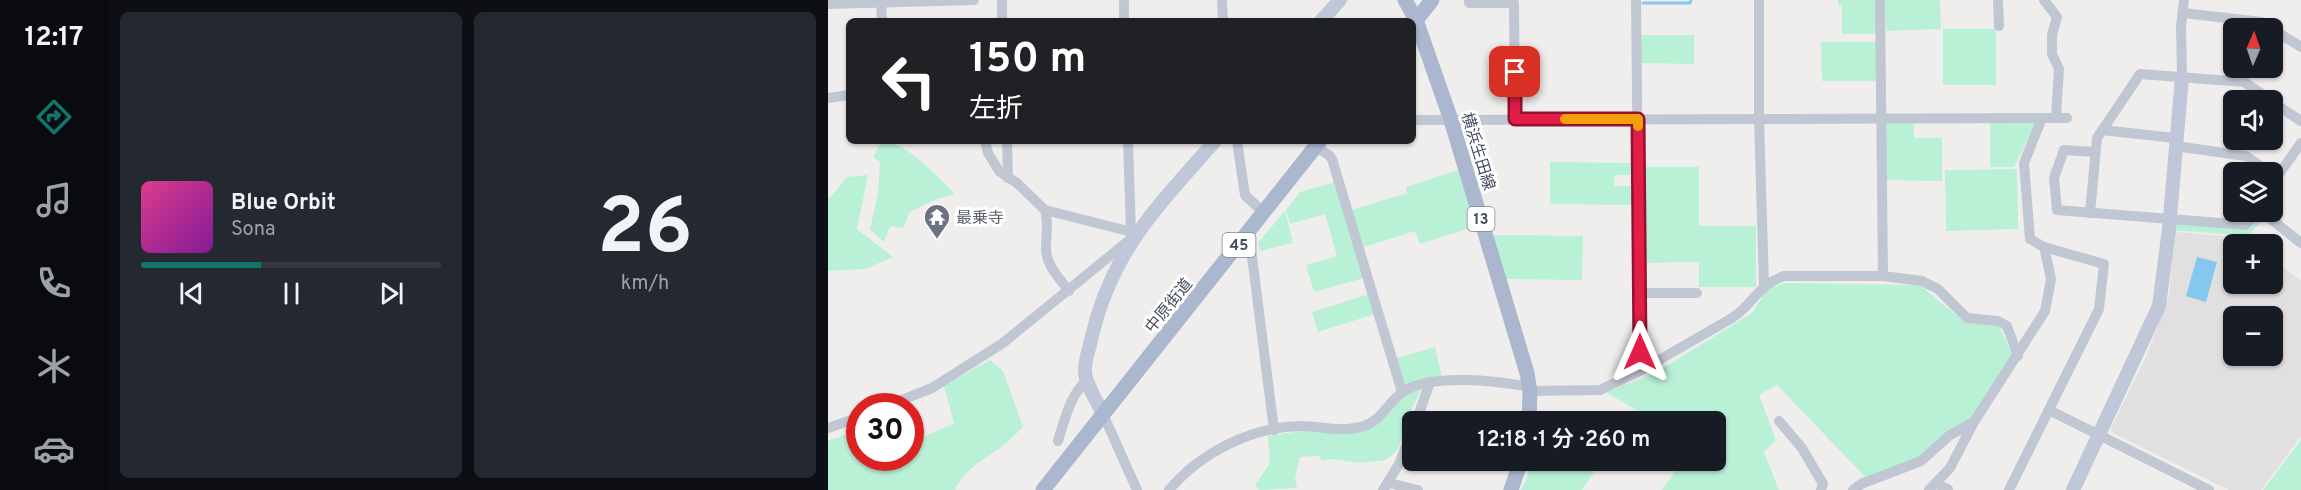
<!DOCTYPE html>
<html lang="ja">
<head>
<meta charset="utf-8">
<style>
	body { margin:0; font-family:Overpass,"Noto Sans JP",sans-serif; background:#242831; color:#f1f3f6; height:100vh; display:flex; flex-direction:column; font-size:22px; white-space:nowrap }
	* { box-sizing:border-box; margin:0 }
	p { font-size:20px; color:#9ea1a6 }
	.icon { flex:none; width:33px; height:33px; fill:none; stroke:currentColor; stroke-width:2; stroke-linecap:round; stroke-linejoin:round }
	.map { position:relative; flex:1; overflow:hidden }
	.panel { display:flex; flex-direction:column; gap:12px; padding:12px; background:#0d0f14; width:720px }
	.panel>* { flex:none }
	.hud { position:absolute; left:18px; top:18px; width:570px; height:126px; border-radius:9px; box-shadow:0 2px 4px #0004; background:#202124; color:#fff; overflow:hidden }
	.needle { width:39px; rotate:2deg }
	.controls { position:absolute; left:1395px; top:18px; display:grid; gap:12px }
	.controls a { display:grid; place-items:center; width:60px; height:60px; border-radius:9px; background:#171b24; box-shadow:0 2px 4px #0004; font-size:30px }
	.speed { position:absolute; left:18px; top:393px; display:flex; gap:12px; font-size:30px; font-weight:700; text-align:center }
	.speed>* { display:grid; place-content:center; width:78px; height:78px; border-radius:50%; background:#171b24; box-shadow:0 2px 4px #0004; line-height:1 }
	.speed .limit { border:9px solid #d22; background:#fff; color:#111 }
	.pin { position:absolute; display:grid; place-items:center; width:51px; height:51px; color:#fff; margin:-26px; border-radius:12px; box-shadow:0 3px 9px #0006 }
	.me { position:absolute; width:66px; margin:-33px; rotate:0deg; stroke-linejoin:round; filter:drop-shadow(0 0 4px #0008) }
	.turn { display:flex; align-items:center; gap:21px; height:126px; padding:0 24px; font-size:27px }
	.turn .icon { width:78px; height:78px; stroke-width:2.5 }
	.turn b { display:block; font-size:42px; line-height:51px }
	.panel .widget { flex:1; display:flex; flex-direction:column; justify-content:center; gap:9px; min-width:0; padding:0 21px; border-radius:9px; background:#242831 }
	.panel .dial { align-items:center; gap:0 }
	.dial b { font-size:78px; line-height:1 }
	.song { display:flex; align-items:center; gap:18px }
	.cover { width:72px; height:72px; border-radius:9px; background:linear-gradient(135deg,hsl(330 70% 55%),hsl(290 70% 35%)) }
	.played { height:6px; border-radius:3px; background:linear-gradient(90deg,#0f766e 40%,#363941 40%) }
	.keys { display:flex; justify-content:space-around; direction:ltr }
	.panel .tiles { flex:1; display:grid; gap:12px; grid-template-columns:repeat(2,1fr) }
	.trip { position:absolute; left:574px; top:411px; width:324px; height:60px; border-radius:9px; background:#171b24; box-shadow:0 2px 4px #0004; font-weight:600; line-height:60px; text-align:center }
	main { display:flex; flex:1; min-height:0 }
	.tab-bar { display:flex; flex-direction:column; width:108px; justify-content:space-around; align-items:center; background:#090b0e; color:#9ea1a6 }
	.tab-bar .icon { width:42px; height:42px }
	.tab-bar .selected { color:#0f766e }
	.tab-bar b { font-size:27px; color:#f1f3f6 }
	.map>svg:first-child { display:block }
	.education { fill:#e1dfdf; fill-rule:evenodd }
	.green { fill:#b9f1d7 }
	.water { fill:#84c8f0 }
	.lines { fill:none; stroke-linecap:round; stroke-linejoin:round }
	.stream { stroke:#84c8f0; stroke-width:3 }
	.street { stroke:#c0c7d3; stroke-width:10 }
	.secondary { stroke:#bfc7d8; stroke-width:14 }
	.primary { stroke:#abb7ce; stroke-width:15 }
	.route-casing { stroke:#92132f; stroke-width:15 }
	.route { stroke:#e11d48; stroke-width:10 }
	.slow { stroke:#f59e0b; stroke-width:10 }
	.labels { text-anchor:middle; stroke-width:6; stroke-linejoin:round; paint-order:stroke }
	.shield { fill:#fff; stroke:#7d828d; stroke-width:1.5 }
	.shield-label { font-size:15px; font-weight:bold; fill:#454d5c }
	.street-label { font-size:16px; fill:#454d5c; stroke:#fff }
	.worship-label { font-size:16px; fill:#5b616d; stroke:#fff; text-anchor:start }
</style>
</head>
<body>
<main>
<nav class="tab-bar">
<b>12:17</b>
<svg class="icon selected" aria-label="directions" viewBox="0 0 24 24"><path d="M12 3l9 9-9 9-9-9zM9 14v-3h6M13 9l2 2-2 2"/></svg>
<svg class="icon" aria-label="music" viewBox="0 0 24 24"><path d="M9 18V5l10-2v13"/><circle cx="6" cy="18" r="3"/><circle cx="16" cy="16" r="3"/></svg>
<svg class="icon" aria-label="phone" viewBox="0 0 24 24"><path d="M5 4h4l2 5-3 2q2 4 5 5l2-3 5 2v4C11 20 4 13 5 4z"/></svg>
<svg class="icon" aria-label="climate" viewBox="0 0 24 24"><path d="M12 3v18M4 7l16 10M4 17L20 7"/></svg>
<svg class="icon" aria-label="car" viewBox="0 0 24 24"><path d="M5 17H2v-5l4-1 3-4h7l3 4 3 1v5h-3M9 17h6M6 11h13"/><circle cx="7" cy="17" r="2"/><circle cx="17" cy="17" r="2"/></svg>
</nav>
<section class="panel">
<div class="tiles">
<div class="widget">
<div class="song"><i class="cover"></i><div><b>Blue Orbit</b><p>Sona</p></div></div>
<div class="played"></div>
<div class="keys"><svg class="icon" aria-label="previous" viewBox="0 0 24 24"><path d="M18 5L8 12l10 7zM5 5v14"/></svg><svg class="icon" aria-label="pause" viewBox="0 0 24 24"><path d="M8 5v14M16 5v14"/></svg><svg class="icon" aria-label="next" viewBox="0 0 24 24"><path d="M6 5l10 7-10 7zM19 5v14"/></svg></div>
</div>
<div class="widget dial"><b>26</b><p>km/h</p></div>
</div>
</section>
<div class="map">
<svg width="1473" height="490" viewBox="0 0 1473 490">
	<rect width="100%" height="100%" fill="#f0eeed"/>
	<path class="education" d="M1347 232 1419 238 1424 244H1406V284H1444L1445 259 1473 281V436L1433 490H1401L1285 433 1283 428 1319 355 1341 295ZM1406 316H1444V356H1406Z"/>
	<g class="green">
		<polygon points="1010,0 1050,0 1050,34 1014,34 1014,5 1010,5"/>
		<polygon points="1057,0 1112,0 1113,29 1058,31"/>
		<rect x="1115" y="29" width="53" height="56"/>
		<polygon points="812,35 866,35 866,64 812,63"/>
		<polygon points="993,42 1048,42 1048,81 994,81"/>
		<polygon points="1162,121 1209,121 1186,167 1162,167"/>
		<polygon points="1057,122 1086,123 1086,138 1114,138 1114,181 1057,180"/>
		<path d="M54 141C78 141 110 178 127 194L109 199 82 212 75 228 62 226 56 242 42 229 50 194 52 162 45 157Z"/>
		<polygon points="722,162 806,163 806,175 787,175 786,186 807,186 806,205 722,204"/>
		<polygon points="814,167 871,167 871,226 928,226 928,287 871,287 871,262 814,263"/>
		<polygon points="1189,169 1190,229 1118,231 1117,170"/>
		<polygon points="630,170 648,226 592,244 587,231 536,247 524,210 579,193 578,187"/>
		<polygon points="40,175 29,229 65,257 37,269 0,271 0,196 2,198 19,177"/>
		<polygon points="508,182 536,278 486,292 478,265 509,256 497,214 462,224 458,210 472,192"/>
		<polygon points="457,211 465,243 432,251 430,243"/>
		<polygon points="1429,212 1436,218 1420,236 1344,230 1345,222 1420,225"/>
		<polygon points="664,235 755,236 754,280 678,279"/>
		<polygon points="957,283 1092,285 1135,321 1171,326 1185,356 1144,417 1091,458 1039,479 949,385 931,395 948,440 936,452 951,490 834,490 854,461 888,460 888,422 828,421 777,392 824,375 924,313 940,288"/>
		<polygon points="541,294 547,314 490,332 484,312"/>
		<polygon points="607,347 614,377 577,386 568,358"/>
		<path d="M162 360 175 371 195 427C188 434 181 441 173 447 155 460 137 469 127 490H0V441L30 430 32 458H41L43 461 50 458H82L83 443 126 423 116 386Z"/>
		<polygon points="594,388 582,413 570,449 558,460 531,463 503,459 493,461 492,456 472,457 467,478 469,488 431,490 427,485 442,463 440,436 556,418 580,393"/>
		<polygon points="1473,440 1473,490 1435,490"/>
		<polygon points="703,461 767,461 768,469 754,490 693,490 699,478"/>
	</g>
	<polygon class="water" points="1369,257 1389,262 1378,302 1358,296"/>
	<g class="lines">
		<polyline class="stream" points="815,3 862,3 863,0"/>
		<g class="street">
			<polyline points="53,0 54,21"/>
			<polyline points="174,0 174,21"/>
			<polyline points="296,0 296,21"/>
			<polyline points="394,0 395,21"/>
			<polyline points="641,0 641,3 686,3 687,119"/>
			<polyline points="808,0 812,371"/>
			<polyline points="931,0 931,118 936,286"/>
			<polyline points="1052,0 1055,276"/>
			<polyline points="1170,0 1171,26"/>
			<polyline points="1216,0 1229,17 1224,35 1224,54 1231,69 1228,118"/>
			<polyline points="0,4 146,0"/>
			<polyline points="1355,13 1434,22 1444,28"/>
			<polyline points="1444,29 1473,47"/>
			<polyline points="1354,77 1353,26 1356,0"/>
			<polyline points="0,98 21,95"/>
			<polyline points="1444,102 1473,121"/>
			<polyline points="585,120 1239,118"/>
			<polyline points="1274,130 1347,138"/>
			<polyline points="157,141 160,153 171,171 189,183 217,210 308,233"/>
			<polyline points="179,141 180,178"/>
			<polyline points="300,141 303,232"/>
			<polyline points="409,141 417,195 436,213"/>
			<polyline points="1347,146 1418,156 1441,172"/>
			<polyline points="488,147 501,155 504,159 574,392"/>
			<polyline points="1267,152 1236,150 1226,178 1229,210 1418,225 1427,212"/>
			<polyline points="1444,184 1473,143"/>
			<path d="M217 210C221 224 218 236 218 249 218 265 232 279 241 291"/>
			<polyline points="1434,212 1473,243"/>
			<polyline points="1262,213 1269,138 1312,74 1416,82 1443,100"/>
			<polyline points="421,233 446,430"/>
			<polyline points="812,293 869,293"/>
			<path d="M702 391 772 390 812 371 904 318C927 303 928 286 956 276H1055L1094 281 1110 289 1139 318 1170 321 1179 326 1190 356"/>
			<polyline points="59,406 104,388 175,343 304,238"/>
			<polyline points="1221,410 1381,490"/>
			<polyline points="275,414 309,490"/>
			<polyline points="951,421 974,448 995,484 993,490"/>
			<polyline points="588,422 602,382"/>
			<polyline points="0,428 32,417"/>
			<path d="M230 441C237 419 242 395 259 380"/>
			<polyline points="561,483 590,490"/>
			<polyline points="1109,484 1120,489"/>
			<path d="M341 490C372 453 423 427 472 426 492 426 516 433 536 426 554 420 561 401 576 391 604 373 670 381 702 387"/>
			<polyline points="555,490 571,464 585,429"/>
			<polyline points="1025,490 1033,484 1093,461 1122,435 1146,422"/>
			<polyline points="1101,490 1122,468 1146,422 1217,311 1223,279 1216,247"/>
			<polyline points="1181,490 1271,309 1276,264 1216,247 1202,239 1196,163 1214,118"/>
		</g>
		<g class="secondary">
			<polyline points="493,21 512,0"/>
			<path d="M275 414C269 401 258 385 257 372 256 361 262 347 264 336 284 250 331 205 387 141"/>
			<polyline points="1245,490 1331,306 1341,229 1354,77"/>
		</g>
		<g class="primary">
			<polyline points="577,0 588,20 623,120 699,373 702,391 701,422"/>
			<polyline points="585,24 604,0"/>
			<polyline points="215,490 492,141"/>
			<polyline points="683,490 693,460"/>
		</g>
	</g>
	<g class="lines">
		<g class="route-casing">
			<polyline id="route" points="687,72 687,119 810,119 812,352"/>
		</g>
		<use href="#route" class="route"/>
		<polyline class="slow" points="737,119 810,119 810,126"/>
	</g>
	<defs>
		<g id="temple-pin" transform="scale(1.35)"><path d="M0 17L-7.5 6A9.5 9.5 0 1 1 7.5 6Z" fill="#6b7280" stroke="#fff"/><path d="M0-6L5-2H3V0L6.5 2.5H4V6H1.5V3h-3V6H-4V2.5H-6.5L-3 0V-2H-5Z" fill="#fff"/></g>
	</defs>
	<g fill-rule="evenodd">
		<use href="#temple-pin" x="109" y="217"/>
	</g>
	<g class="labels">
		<g class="shield">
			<rect x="639.5" y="207" width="27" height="24" rx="4.5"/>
			<rect x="394.5" y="233" width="33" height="24" rx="4.5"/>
		</g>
		<g class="shield-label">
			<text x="653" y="224">13</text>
			<text x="411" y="250">45</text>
		</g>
		<g class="street-label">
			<text transform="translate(651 151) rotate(73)" y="6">横浜生田線</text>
			<text transform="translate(340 305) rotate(-51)" y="6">中原街道</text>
		</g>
		<g class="worship-label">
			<text x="128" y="223">最乗寺</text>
		</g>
	</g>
</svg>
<div class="controls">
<a><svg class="needle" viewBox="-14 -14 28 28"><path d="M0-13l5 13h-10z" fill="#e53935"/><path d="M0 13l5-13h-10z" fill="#9ea1a6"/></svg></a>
<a><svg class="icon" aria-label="sound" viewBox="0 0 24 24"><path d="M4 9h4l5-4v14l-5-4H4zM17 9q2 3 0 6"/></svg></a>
<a><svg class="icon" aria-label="layers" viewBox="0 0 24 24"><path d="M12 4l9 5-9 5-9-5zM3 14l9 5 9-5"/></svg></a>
<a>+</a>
<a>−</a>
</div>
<div class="speed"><div class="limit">30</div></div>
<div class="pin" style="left:687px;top:72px;background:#d93025"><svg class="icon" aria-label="arrive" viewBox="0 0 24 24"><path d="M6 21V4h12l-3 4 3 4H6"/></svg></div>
<svg class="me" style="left:812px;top:352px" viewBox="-20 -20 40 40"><path d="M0-17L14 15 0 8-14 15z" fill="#e11d48" stroke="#fff" stroke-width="4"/></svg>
<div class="trip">12:18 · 1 分 · 260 m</div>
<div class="hud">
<div class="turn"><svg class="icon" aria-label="left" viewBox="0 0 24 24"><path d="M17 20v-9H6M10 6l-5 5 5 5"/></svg><div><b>150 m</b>左折</div></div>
</div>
</div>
</main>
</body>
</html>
